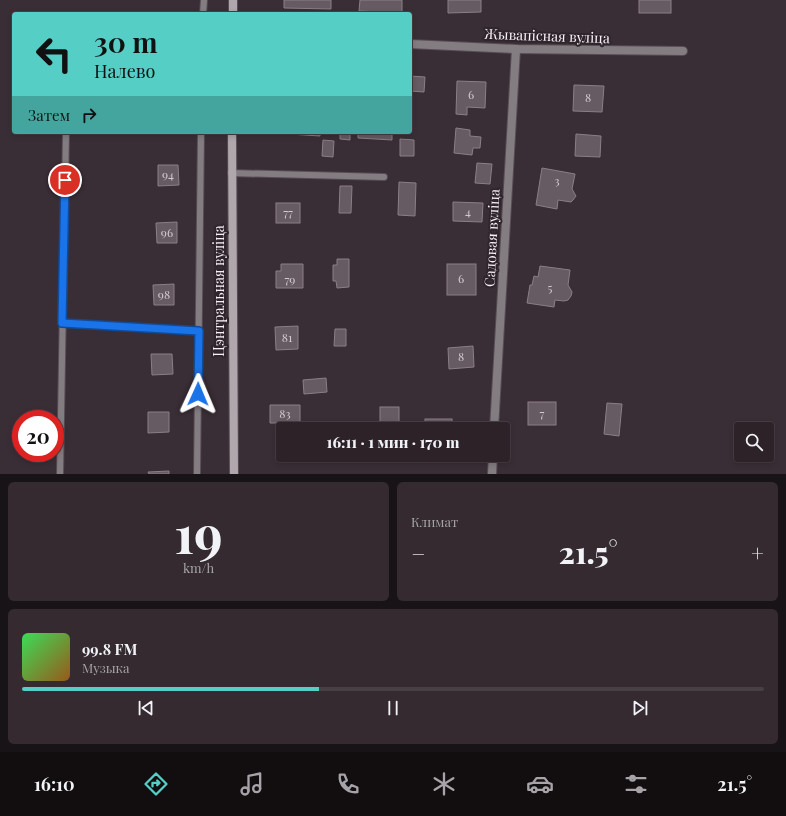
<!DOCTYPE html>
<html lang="ru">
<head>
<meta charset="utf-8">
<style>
	body { margin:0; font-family:"Playfair Display",serif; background:#342a30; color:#f1f3f6; height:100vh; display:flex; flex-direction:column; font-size:15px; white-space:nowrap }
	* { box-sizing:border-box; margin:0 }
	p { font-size:13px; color:#a6a4a8 }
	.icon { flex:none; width:22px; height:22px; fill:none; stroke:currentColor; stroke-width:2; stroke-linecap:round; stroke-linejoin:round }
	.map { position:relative; height:474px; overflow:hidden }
	.details { display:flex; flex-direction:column; gap:8px; padding:8px; background:#181316; flex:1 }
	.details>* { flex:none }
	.guide { position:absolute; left:12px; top:12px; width:400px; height:122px; border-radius:4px; box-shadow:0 2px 6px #0003,0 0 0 1px #483f45; background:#55cec6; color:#111; overflow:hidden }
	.controls { position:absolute; left:734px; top:422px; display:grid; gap:8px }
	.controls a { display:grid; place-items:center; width:40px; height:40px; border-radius:4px; background:#2c2228; box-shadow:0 2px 6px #0003,0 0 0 1px #483f45; font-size:20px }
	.speed { position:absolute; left:12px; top:410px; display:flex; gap:8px; font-size:20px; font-weight:700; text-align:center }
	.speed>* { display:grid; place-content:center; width:52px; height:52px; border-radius:50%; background:#2c2228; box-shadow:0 2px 6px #0003,0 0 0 1px #483f45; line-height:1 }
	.speed .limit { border:6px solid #d22; background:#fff; color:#111 }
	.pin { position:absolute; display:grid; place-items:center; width:34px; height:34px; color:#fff; margin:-17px; border:2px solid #fff; border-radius:50%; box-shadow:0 1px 4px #0007 }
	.me { position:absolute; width:44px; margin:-22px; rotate:1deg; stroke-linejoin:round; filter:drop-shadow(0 0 3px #0008) }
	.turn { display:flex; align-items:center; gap:14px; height:84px; padding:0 16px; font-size:18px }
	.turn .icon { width:52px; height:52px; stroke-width:2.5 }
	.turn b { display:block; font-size:28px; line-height:34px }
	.then { display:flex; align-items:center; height:38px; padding:0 16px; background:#0003; gap:8px; font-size:15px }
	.big { font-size:30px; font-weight:800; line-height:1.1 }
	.details .card { flex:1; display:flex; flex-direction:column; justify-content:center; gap:6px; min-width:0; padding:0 14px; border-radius:6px; background:#342a30 }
	.details .dial { align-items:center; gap:0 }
	.dial b { font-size:52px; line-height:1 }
	.song { display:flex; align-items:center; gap:12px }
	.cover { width:48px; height:48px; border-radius:6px; background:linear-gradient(135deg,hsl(130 70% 55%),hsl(30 70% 35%)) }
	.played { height:4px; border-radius:2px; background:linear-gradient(90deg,#55cec6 40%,#483f45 40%) }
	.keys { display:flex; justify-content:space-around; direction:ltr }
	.heat { display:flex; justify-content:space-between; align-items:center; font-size:22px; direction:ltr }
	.details .tiles { flex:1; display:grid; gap:8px; grid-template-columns:1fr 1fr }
	.card:last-child { grid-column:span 2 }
	.trip { position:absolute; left:276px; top:422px; width:234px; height:40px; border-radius:4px; background:#2c2228; box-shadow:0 2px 6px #0003,0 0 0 1px #483f45; font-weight:800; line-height:40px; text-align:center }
	.menu { display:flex; height:64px; justify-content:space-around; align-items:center; background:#120e10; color:#a6a4a8 }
	.menu .icon { width:28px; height:28px }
	.menu .selected { color:#55cec6 }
	.menu b { font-size:18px; color:#f1f3f6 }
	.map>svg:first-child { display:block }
	.building { fill:#665a63; stroke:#8b7e87 }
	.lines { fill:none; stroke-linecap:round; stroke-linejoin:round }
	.lane-casing { stroke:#584d55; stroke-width:8 }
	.street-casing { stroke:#584d55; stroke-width:10 }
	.secondary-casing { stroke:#584d55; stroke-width:10 }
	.lane { stroke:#837d81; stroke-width:6 }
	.street { stroke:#837d81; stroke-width:8 }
	.secondary { stroke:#b0a7ad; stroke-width:8 }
	.route-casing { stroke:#114b97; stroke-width:10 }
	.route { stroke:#1a73e8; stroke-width:7 }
	.labels { text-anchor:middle; stroke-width:4; stroke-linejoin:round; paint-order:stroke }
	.number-label { font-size:12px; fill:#d3cad0 }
	.street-label { font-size:14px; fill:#f7f0f5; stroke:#2f252c }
</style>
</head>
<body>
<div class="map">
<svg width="786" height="474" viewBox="0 0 786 474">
	<rect width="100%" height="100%" fill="#3a2e36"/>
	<g class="building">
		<polygon points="284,0 331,0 331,9 284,8"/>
		<polygon points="360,0 402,0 402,13 359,11"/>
		<polygon points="448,0 481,0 481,12 448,13"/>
		<rect x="639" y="0" width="32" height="13"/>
		<polygon points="410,76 425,77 424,92 410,91"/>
		<polygon points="457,81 486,82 485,108 467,107 467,115 456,114"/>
		<polygon points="574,85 604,86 602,112 573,111"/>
		<polygon points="456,128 470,130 470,136 481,137 480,148 473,148 472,155 454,153"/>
		<polygon points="289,132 320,132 320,136 289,134"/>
		<polygon points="340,132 350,132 350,140 340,139"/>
		<polygon points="358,132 392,132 392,140 358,138"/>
		<polygon points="576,134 601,136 600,157 575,156"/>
		<polygon points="400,139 414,140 414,156 400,156"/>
		<polygon points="323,140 334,141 333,157 322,156"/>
		<polygon points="477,163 492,164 490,184 475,183"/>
		<polygon points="158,165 178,165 179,185 158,186"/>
		<polygon points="542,168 575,174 572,189 576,196 573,200 571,202 558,200 557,209 536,205"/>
		<polygon points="399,182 416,183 415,216 398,215"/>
		<polygon points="340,186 352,186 351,213 339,213"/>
		<polygon points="453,202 483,203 482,222 453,221"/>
		<rect x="276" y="203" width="24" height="20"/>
		<polygon points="177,222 177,243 157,243 156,223"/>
		<polygon points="337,259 349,259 349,287 337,288 336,281 333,281 333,265 337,265"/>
		<polygon points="281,264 303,264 303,288 276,288 276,271 281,271"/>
		<rect x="447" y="264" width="29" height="31"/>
		<polygon points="540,266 570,270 568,285 572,292 571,296 568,300 564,301 555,300 554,307 527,303 530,285 532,285 534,276 538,277"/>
		<polygon points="174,284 174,305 154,305 153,285"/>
		<polygon points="298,326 298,349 276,350 275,327"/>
		<polygon points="335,329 346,329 346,346 334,346"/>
		<polygon points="473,346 474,367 449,369 448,348"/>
		<polygon points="151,354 172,354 173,374 152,375"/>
		<polygon points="326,378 327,392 304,394 303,380"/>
		<rect x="528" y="402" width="28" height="23"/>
		<polygon points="607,403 622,404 619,436 604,434"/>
		<polygon points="270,405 300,405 300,426 295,426 295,429 283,429 283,433 278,433 278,423 270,423"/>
		<rect x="380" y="407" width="19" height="21"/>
		<polygon points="148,412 169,412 169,432 148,433"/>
		<rect x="425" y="419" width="27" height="10"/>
		<polygon points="169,471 169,474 149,474 148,472"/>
	</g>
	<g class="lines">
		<g class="lane-casing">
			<g id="lane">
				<polyline points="203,14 204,0"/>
				<polyline points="231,173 384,177"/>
				<polyline points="62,323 199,331"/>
				<polyline points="60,474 66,132"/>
				<polyline points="197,474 201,132"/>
			</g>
		</g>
		<g class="street-casing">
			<g id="street">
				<polyline points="410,44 516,49 683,51"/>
				<polyline points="494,429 516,49"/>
				<polyline points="492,474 493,455"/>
			</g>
		</g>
		<g class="secondary-casing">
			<g id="secondary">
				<polyline points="233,14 233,0"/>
				<polyline points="232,132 234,474"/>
			</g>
		</g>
		<use href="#lane" class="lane"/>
		<use href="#street" class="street"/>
		<use href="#secondary" class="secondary"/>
	</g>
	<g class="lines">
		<g class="route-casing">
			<polyline id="route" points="65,180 62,323 199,331 198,394"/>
		</g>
		<use href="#route" class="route"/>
	</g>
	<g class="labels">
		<g class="number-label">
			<text x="471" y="99">6</text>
			<text x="588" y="102">8</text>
			<text x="168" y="179">94</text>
			<text x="557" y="185">3</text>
			<text x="468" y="216">4</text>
			<text x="288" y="217">77</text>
			<text x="167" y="237">96</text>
			<text x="461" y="283">6</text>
			<text x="290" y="284">79</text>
			<text x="550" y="292">5</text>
			<text x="164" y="299">98</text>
			<text x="287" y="342">81</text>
			<text x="461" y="361">8</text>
			<text x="285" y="418">83</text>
			<text x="542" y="418">7</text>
		</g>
		<g class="street-label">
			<text transform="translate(547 36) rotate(2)" y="5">Жывапісная вуліца</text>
			<text transform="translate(492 238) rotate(-87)" y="5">Садовая вуліца</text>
			<text transform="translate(219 291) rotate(-90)" y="5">Цэнтральная вуліца</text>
		</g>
	</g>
</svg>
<div class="controls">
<a><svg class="icon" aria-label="search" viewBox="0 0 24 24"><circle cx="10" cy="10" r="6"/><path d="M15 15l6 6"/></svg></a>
</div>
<div class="speed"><div class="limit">20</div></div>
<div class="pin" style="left:65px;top:180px;background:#d93025"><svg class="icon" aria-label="arrive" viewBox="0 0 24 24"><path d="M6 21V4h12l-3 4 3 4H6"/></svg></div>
<svg class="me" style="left:198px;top:394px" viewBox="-20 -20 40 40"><path d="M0-17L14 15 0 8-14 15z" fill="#1a73e8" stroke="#fff" stroke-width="4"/></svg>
<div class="trip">16:11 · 1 мин · 170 m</div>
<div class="guide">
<div class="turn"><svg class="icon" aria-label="left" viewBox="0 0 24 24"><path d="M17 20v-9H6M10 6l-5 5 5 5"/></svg><div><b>30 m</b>Налево</div></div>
<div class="then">Затем<svg class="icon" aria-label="right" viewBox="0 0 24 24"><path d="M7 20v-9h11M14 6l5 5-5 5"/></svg></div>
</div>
</div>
<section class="details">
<div class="tiles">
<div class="card dial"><b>19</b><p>km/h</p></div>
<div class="card"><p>Климат</p>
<div class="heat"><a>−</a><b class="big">21.5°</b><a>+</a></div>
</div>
<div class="card">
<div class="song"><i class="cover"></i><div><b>99.8 FM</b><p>Музыка</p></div></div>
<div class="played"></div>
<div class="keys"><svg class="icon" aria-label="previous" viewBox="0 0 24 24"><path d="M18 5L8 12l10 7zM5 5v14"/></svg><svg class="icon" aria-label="pause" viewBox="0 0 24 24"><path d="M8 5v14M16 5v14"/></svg><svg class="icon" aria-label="next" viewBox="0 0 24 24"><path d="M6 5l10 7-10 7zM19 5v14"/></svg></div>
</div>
</div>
</section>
<nav class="menu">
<b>16:10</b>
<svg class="icon selected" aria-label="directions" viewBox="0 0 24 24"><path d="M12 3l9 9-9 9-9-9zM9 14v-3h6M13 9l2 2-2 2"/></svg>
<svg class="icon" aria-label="music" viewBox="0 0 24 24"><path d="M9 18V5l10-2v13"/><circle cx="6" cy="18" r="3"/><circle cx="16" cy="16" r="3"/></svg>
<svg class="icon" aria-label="phone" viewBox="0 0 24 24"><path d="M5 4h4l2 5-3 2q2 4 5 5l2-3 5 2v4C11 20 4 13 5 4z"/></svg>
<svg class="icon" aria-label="climate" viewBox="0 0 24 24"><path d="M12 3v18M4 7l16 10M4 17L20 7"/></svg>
<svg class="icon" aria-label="car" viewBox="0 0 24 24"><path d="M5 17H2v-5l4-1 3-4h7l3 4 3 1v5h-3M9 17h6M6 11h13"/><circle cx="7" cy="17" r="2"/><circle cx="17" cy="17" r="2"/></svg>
<svg class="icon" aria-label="filters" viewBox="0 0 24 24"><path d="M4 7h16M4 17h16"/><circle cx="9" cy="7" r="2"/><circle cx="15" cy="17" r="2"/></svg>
<b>21.5°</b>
</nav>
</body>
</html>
